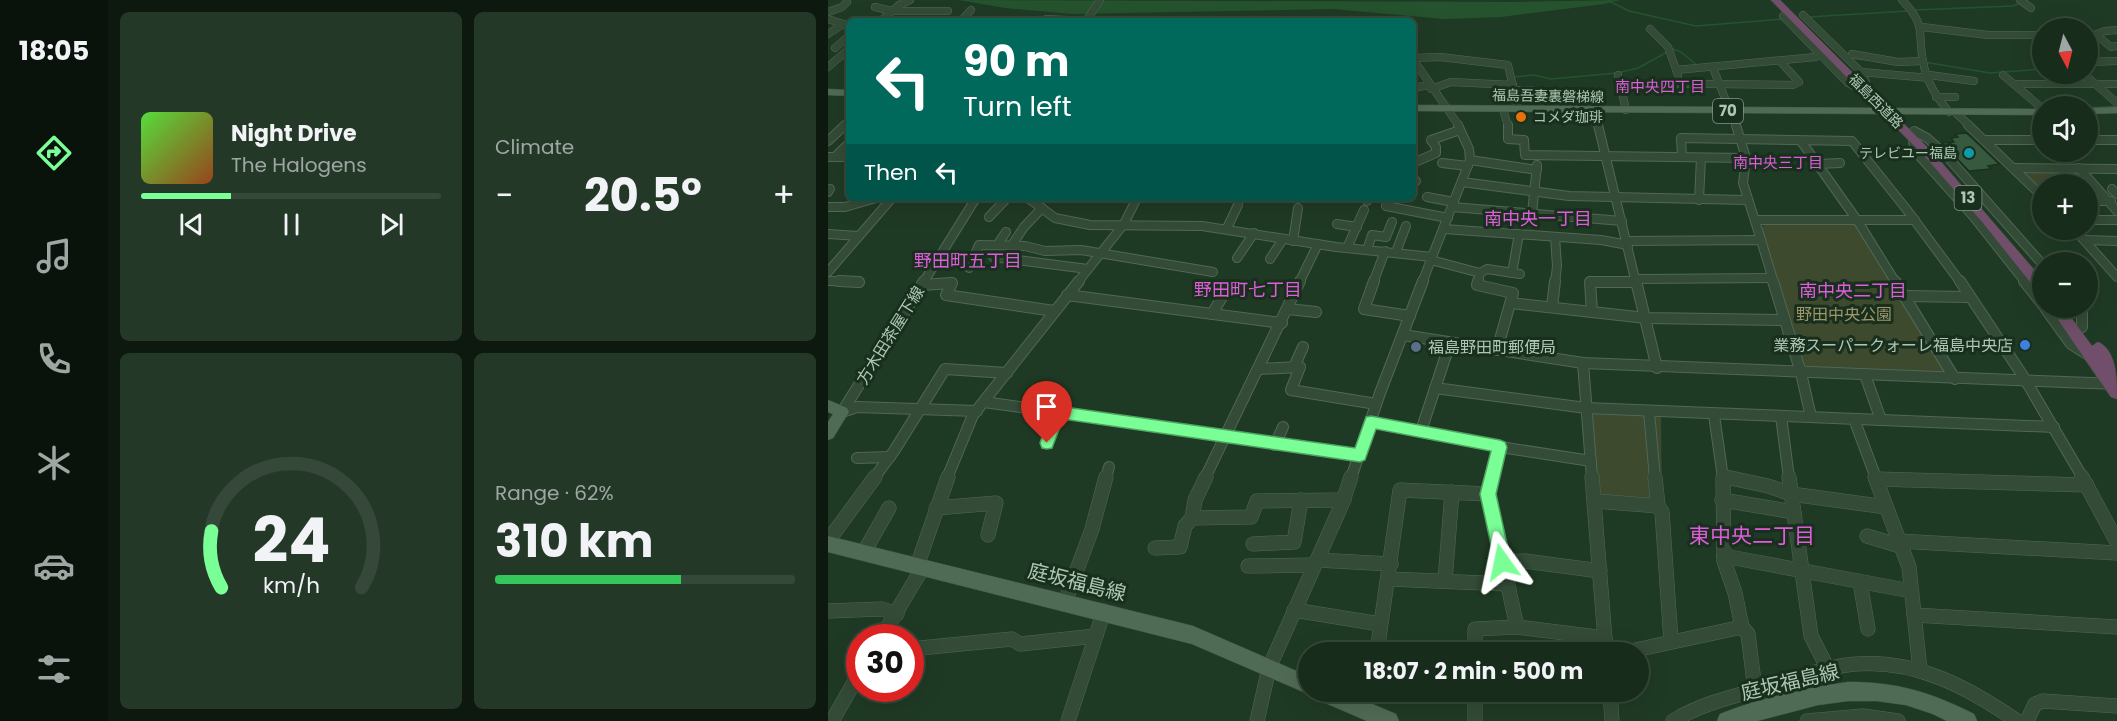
<!DOCTYPE html>
<html lang="en">
<head>
<meta charset="utf-8">
<style>
	body { margin:0; font-family:Poppins,"Noto Sans JP",sans-serif; background:#243828; color:#f1f3f6; height:100vh; display:flex; flex-direction:column; font-size:22px; white-space:nowrap }
	* { box-sizing:border-box; margin:0 }
	p { font-size:20px; color:#9ea7a3 }
	.icon { flex:none; width:33px; height:33px; fill:none; stroke:currentColor; stroke-width:2; stroke-linecap:round; stroke-linejoin:round }
	.map { position:relative; flex:1; overflow:hidden }
	.details { display:flex; flex-direction:column; gap:12px; padding:12px; background:#0d180f; width:720px }
	.details>* { flex:none }
	.banner { position:absolute; left:18px; top:18px; width:570px; height:183px; border-radius:9px; box-shadow:0 6px 24px #0002,0 0 0 2px #36483a; background:#00695c; color:#fff; overflow:hidden }
	.needle { width:39px; rotate:173deg }
	.fabs { position:absolute; left:1204px; top:18px; display:grid; gap:12px }
	.fabs a { display:grid; place-items:center; width:66px; height:66px; border-radius:50%; background:#172c1b; box-shadow:0 6px 24px #0002,0 0 0 2px #36483a; font-size:30px }
	.speed { position:absolute; left:18px; top:624px; display:flex; gap:12px; font-size:30px; font-weight:700; text-align:center }
	.speed>* { display:grid; place-content:center; width:78px; height:78px; border-radius:50%; background:#172c1b; box-shadow:0 6px 24px #0002,0 0 0 2px #36483a; line-height:1 }
	.speed .limit { border:9px solid #d22; background:#fff; color:#111 }
	.pin { position:absolute; display:grid; place-items:center; width:51px; height:51px; color:#fff; margin:-62px -26px; border-radius:50% 50% 50% 0; rotate:-45deg; box-shadow:0 0 6px #0007 }
	.pin .icon { rotate:45deg }
	.me { position:absolute; width:66px; margin:-33px; rotate:348deg; stroke-linejoin:round; filter:drop-shadow(0 0 4px #0008) }
	.turn { display:flex; align-items:center; gap:21px; height:126px; padding:0 18px; font-size:27px }
	.turn .icon { width:78px; height:78px; stroke-width:2.5 }
	.turn b { display:block; font-size:42px; line-height:51px }
	.then { display:flex; align-items:center; height:57px; padding:0 18px; background:#0003; gap:12px; font-size:22px }
	.big { font-size:45px; font-weight:700; line-height:1.1 }
	.details .tile { flex:1; display:flex; flex-direction:column; justify-content:center; gap:9px; min-width:0; padding:0 21px; border-radius:9px; background:#243828 }
	.details .dial { align-items:center; gap:0 }
	.dial svg { height:156px; overflow:visible; fill:none; stroke:#36483a; stroke-width:7; stroke-linecap:round; text-anchor:middle }
	.dial text { fill:#f1f3f6; stroke:none }
	.song { display:flex; align-items:center; gap:18px }
	.cover { width:72px; height:72px; border-radius:9px; background:linear-gradient(135deg,hsl(110 70% 55%),hsl(20 70% 35%)) }
	.played { height:6px; border-radius:3px; background:linear-gradient(90deg,#7aff97 30%,#36483a 30%) }
	.keys { display:flex; justify-content:space-around; direction:ltr }
	.heat { display:flex; justify-content:space-between; align-items:center; font-size:33px; direction:ltr }
	.charge { height:9px; border-radius:4px; background:linear-gradient(90deg,#34c759 62%,#36483a 0) }
	.details .tiles { flex:1; display:grid; gap:12px; grid-template-columns:repeat(2,1fr) }
	.trip { position:absolute; left:470px; top:642px; width:351px; height:60px; border-radius:30px; background:#172c1b; box-shadow:0 6px 24px #0002,0 0 0 2px #36483a; font-weight:700; line-height:60px; text-align:center }
	main { display:flex; flex:1; min-height:0 }
	.dock { display:flex; flex-direction:column; width:108px; justify-content:space-around; align-items:center; background:#09120b; color:#9ea7a3 }
	.dock .icon { width:42px; height:42px }
	.dock .on { color:#7aff97 }
	.dock b { font-size:27px; color:#f1f3f6 }
	.map>svg:first-child { display:block }
	.green { fill:#3d4a2d }
	.water { fill:#25532e }
	.lines { fill:none; stroke-linecap:round; stroke-linejoin:round }
	.stream { stroke:#25532e; stroke-width:1.5 }
	.building { fill:#37593d; stroke:#1a311e; stroke-width:1.5 }
	.minor-far3-casing { stroke:#506855; stroke-width:8 }
	.minor-far2-casing { stroke:#506855; stroke-width:10 }
	.minor-far1-casing { stroke:#506855; stroke-width:12 }
	.minor-casing { stroke:#506855; stroke-width:15 }
	.major-casing { stroke:#3f5743; stroke-width:1 }
	.highway-casing { stroke:#3d5542; stroke-width:1 }
	.minor-far3 { stroke:#334b37; stroke-width:7 }
	.minor-far2 { stroke:#334b37; stroke-width:8 }
	.minor-far1 { stroke:#334b37; stroke-width:10 }
	.minor { stroke:#334b37; stroke-width:14 }
	.major { fill:#506b55; fill-rule:evenodd }
	.highway { fill:#714f6a; fill-rule:evenodd }
	.route { fill:#7aff97; stroke:#4fa662; stroke-width:1.5 }
	.food-dot { fill:#e8710a; stroke:#182f1d; stroke-width:2 }
	.culture-dot { fill:#0f9aa8; stroke:#182f1d; stroke-width:2 }
	.shop-dot { fill:#3f7fe0; stroke:#182f1d; stroke-width:2 }
	.service-dot { fill:#5c6f8a; stroke:#182f1d; stroke-width:2 }
	.labels { text-anchor:middle; stroke-width:6; stroke-linejoin:round; paint-order:stroke }
	.far-street-label { font-size:14px; fill:#adc7b3; stroke:#182f1d }
	.far-poi-label { font-size:14px; fill:#adc7b3; stroke:#182f1d; text-anchor:start }
	.far-neighbourhood-label { font-size:15px; fill:#df5cda; stroke:#182f1d }
	.shield { fill:#182f1d; stroke:#809986; stroke-width:1.5 }
	.shield-label { font-size:15px; font-weight:bold; fill:#adc7b3 }
	.park-label { font-size:16px; fill:#9f966b; stroke:#182f1d }
	.street-label { font-size:16px; fill:#adc7b3; stroke:#182f1d }
	.poi-label { font-size:16px; fill:#adc7b3; stroke:#182f1d; text-anchor:end }
	.neighbourhood-label { font-size:18px; fill:#df5cda; stroke:#182f1d }
	.near-street-label { font-size:20px; fill:#adc7b3; stroke:#182f1d }
	.near-neighbourhood-label { font-size:21px; fill:#df5cda; stroke:#182f1d }
</style>
</head>
<body>
<main>
<nav class="dock">
<b>18:05</b>
<svg class="icon on" aria-label="directions" viewBox="0 0 24 24"><path d="M12 3l9 9-9 9-9-9zM9 14v-3h6M13 9l2 2-2 2"/></svg>
<svg class="icon" aria-label="music" viewBox="0 0 24 24"><path d="M9 18V5l10-2v13"/><circle cx="6" cy="18" r="3"/><circle cx="16" cy="16" r="3"/></svg>
<svg class="icon" aria-label="phone" viewBox="0 0 24 24"><path d="M5 4h4l2 5-3 2q2 4 5 5l2-3 5 2v4C11 20 4 13 5 4z"/></svg>
<svg class="icon" aria-label="climate" viewBox="0 0 24 24"><path d="M12 3v18M4 7l16 10M4 17L20 7"/></svg>
<svg class="icon" aria-label="car" viewBox="0 0 24 24"><path d="M5 17H2v-5l4-1 3-4h7l3 4 3 1v5h-3M9 17h6M6 11h13"/><circle cx="7" cy="17" r="2"/><circle cx="17" cy="17" r="2"/></svg>
<svg class="icon" aria-label="filters" viewBox="0 0 24 24"><path d="M4 7h16M4 17h16"/><circle cx="9" cy="7" r="2"/><circle cx="15" cy="17" r="2"/></svg>
</nav>
<section class="details">
<div class="tiles">
<div class="tile">
<div class="song"><i class="cover"></i><div><b>Night Drive</b><p>The Halogens</p></div></div>
<div class="played"></div>
<div class="keys"><svg class="icon" aria-label="previous" viewBox="0 0 24 24"><path d="M18 5L8 12l10 7zM5 5v14"/></svg><svg class="icon" aria-label="pause" viewBox="0 0 24 24"><path d="M8 5v14M16 5v14"/></svg><svg class="icon" aria-label="next" viewBox="0 0 24 24"><path d="M6 5l10 7-10 7zM19 5v14"/></svg></div>
</div>
<div class="tile"><p>Climate</p>
<div class="heat"><a>−</a><b class="big">20.5°</b><a>+</a></div>
</div>
<div class="tile dial"><svg viewBox="0 0 100 80">
<path d="M14 69A42 42 0 1 1 86 69"/>
<path d="M14 69A42 42 0 0 1 9 40" stroke="#7aff97"/>
<text x="50" y="56" font-size="32" font-weight="700">24</text>
<text x="50" y="72" font-size="11">km/h</text>
</svg></div>
<div class="tile"><p>Range · 62%</p><b class="big">310 km</b><div class="charge"></div></div>
</div>
</section>
<div class="map">
<svg width="1289" height="721" viewBox="0 0 1289 721">
	<rect width="100%" height="100%" fill="#1f3a24"/>
	<g class="green">
		<polygon points="1194,171 1251,171 1275,199 1260,199 1260,184 1215,184 1215,193"/>
		<polygon points="1026,222 1116,372 982,368 974,364 932,227 942,223"/>
		<polygon points="754,409 833,414 834,512 761,505"/>
	</g>
	<polygon class="water" points="131,0 687,2 792,0 776,4 673,17 616,19 505,9 244,14 177,8"/>
	<g class="lines">
		<g class="stream">
			<polyline points="779,0 801,11 868,26 955,19"/>
			<polyline points="1086,10 1185,6 1200,0"/>
			<polyline points="981,17 1080,11"/>
			<polyline points="1022,58 1040,60"/>
			<polyline points="1096,62 1162,73 1215,69"/>
			<polyline points="685,77 706,75 723,79 789,73 810,68 845,49 853,52 870,66"/>
		</g>
	</g>
	<polygon class="building" points="1138,133 1143,137 1171,164 1160,166 1163,169 1141,171 1114,143 1126,142 1123,138 1130,137 1127,134"/>
	<g class="lines">
		<g class="minor-far3-casing">
			<g id="minor-far3">
				<path d="M1074 0C1101 28 1088 34 1096 66 1099 83 1110 99 1121 112"/>
				<polyline points="1192,0 1203,8"/>
				<polyline points="47,7 64,11 120,11"/>
				<polyline points="0,12 14,7 19,2"/>
				<polyline points="975,15 1033,72 1038,82"/>
				<polyline points="955,16 1020,83 1044,96"/>
				<polyline points="0,19 21,26"/>
				<polyline points="53,21 71,5 82,0"/>
				<polyline points="133,21 143,10"/>
				<polyline points="215,21 218,19 239,20"/>
				<polyline points="258,21 272,0"/>
				<polyline points="1094,27 1160,35 1215,35"/>
				<polyline points="822,29 840,47 850,75"/>
				<polyline points="0,34 15,24"/>
				<polyline points="1264,36 1277,31 1289,30"/>
				<polyline points="1260,38 1272,38 1283,47 1289,46"/>
				<polyline points="7,48 21,36"/>
				<polyline points="1024,54 1070,62 1095,61"/>
				<polyline points="585,58 612,57 680,65 690,109"/>
				<polyline points="585,59 631,126"/>
				<polyline points="1260,62 1289,61"/>
				<polyline points="0,67 21,49"/>
				<polyline points="885,68 908,126"/>
				<polyline points="848,70 988,57"/>
				<polyline points="1033,72 1102,78"/>
				<polyline points="1256,74 1289,103"/>
				<polyline points="790,75 798,110"/>
				<polyline points="1101,75 1146,81"/>
				<polyline points="1175,75 1215,109"/>
				<polyline points="792,83 965,85 971,82 952,61"/>
				<polyline points="1186,84 1289,84"/>
				<polyline points="585,88 601,85"/>
				<polyline points="603,89 623,82 685,85"/>
				<polyline points="686,90 703,90"/>
				<polyline points="719,95 733,95 734,109"/>
				<polyline points="1108,97 1127,97"/>
				<polyline points="675,109 680,126"/>
				<polyline points="766,110 770,126"/>
				<polyline points="1127,112 1142,126"/>
				<polyline points="15,126 21,121"/>
			</g>
		</g>
		<g class="minor-far2-casing">
			<g id="minor-far2">
				<polyline points="680,125 680,139 696,140 697,155 918,158"/>
				<polyline points="770,125 808,283"/>
				<polyline points="908,125 918,158 915,183 933,240"/>
				<polyline points="1140,125 1215,197"/>
				<polyline points="1086,131 1099,138 1116,153 1215,265"/>
				<polyline points="1085,139 1086,150 1145,216 1198,283"/>
				<polyline points="1158,140 1215,140"/>
				<polyline points="1260,140 1289,140"/>
				<polyline points="0,141 17,125"/>
				<polyline points="973,141 1029,220 1068,283"/>
				<polyline points="0,157 21,157"/>
				<polyline points="7,157 21,143"/>
				<polyline points="854,157 853,138 1024,141 1079,210 1133,283"/>
				<polyline points="642,160 709,170"/>
				<polyline points="585,163 608,153 608,147 603,140 632,130"/>
				<polyline points="614,163 640,166"/>
				<polyline points="990,164 1012,163"/>
				<polyline points="1186,168 1289,169"/>
				<polyline points="1251,168 1289,211"/>
				<polyline points="634,182 741,196 919,200"/>
				<polyline points="585,183 588,181"/>
				<polyline points="1284,189 1289,194"/>
				<polyline points="0,192 2,189"/>
				<polyline points="599,197 626,202"/>
				<polyline points="200,198 227,218 262,225 374,226 508,247 604,257 594,283"/>
				<polyline points="539,198 539,201"/>
				<polyline points="871,200 873,158"/>
				<polyline points="1260,201 1283,201"/>
				<polyline points="558,206 620,218"/>
				<polyline points="0,207 17,207 48,198"/>
				<polyline points="624,207 794,221"/>
				<polyline points="704,213 709,165"/>
				<polyline points="161,217 179,198"/>
				<polyline points="927,220 1087,220"/>
				<polyline points="1260,220 1289,220"/>
				<polyline points="509,224 529,227"/>
				<polyline points="399,228 410,205"/>
				<polyline points="616,229 773,240 800,245"/>
				<polyline points="1247,230 1289,277"/>
				<polyline points="0,234 31,236"/>
				<polyline points="1257,240 1289,241"/>
				<polyline points="465,241 470,208"/>
				<polyline points="799,241 933,240 946,283"/>
				<polyline points="170,244 178,232"/>
				<polyline points="184,245 196,227 214,208"/>
				<polyline points="519,248 536,210"/>
				<polyline points="539,250 544,235 558,237 564,222"/>
				<polyline points="568,252 578,226"/>
				<polyline points="165,257 260,269"/>
				<polyline points="604,257 642,160 641,149 630,125"/>
				<polyline points="409,258 426,233"/>
				<polyline points="442,259 455,239"/>
				<polyline points="603,260 652,273 650,283"/>
				<polyline points="141,268 151,245 197,246 217,251 253,250 385,272"/>
				<polyline points="0,272 64,198"/>
				<polyline points="652,273 659,269 692,274"/>
				<polyline points="684,273 691,234"/>
				<polyline points="809,279 944,278"/>
				<polyline points="0,281 31,282"/>
				<polyline points="95,283 148,198"/>
				<polyline points="249,283 296,224 309,198"/>
				<polyline points="471,283 490,244"/>
				<polyline points="545,283 557,251"/>
				<polyline points="727,283 729,266 727,237"/>
				<polyline points="762,283 809,282"/>
			</g>
		</g>
		<g class="minor-far1-casing">
			<g id="minor-far1">
				<polyline points="11,281 31,282"/>
				<polyline points="546,281 536,309 582,316"/>
				<polyline points="650,281 649,285 685,293 669,350"/>
				<polyline points="808,281 829,368"/>
				<polyline points="945,281 973,373 983,417"/>
				<polyline points="1067,281 1127,379"/>
				<polyline points="1132,281 1195,376 1255,478"/>
				<polyline points="1196,281 1215,305"/>
				<polyline points="94,285 124,283 118,295 226,311"/>
				<polyline points="239,295 454,323"/>
				<polyline points="1077,296 1141,297"/>
				<polyline points="683,303 818,318 957,320"/>
				<polyline points="724,307 727,281"/>
				<polyline points="1217,308 1243,344 1262,356"/>
				<polyline points="1249,308 1254,314 1254,327"/>
				<polyline points="460,309 488,312"/>
				<polyline points="764,312 762,282 809,282"/>
				<polyline points="384,314 400,287"/>
				<polyline points="575,335 755,363 1289,384"/>
				<polyline points="755,363 764,478"/>
				<polyline points="466,367 475,347"/>
				<polyline points="431,369 472,367 463,390 548,404"/>
				<polyline points="1037,375 1053,420"/>
				<polyline points="607,388 758,408 1226,427"/>
				<polyline points="156,402 532,455"/>
				<polyline points="14,412 96,281"/>
				<polyline points="14,412 29,407 149,411"/>
				<polyline points="821,412 827,478"/>
				<polyline points="886,415 895,478"/>
				<polyline points="953,416 961,478"/>
				<polyline points="1026,419 1048,478"/>
				<polyline points="543,422 672,447 763,461"/>
				<polyline points="593,431 622,343"/>
				<polyline points="219,443 230,412"/>
				<polyline points="447,445 455,427"/>
				<polyline points="29,458 62,457"/>
				<polyline points="895,476 905,478"/>
				<polyline points="46,478 66,451 117,369 179,373"/>
				<polyline points="119,478 145,415 251,281"/>
				<polyline points="278,478 281,467"/>
				<polyline points="377,478 472,281"/>
				<polyline points="523,478 552,393 595,281"/>
				<polyline points="664,478 672,447"/>
			</g>
		</g>
		<g class="minor-casing">
			<g id="minor">
				<polyline points="664,477 660,494 689,627"/>
				<polyline points="764,477 778,652"/>
				<polyline points="827,477 830,506 834,512 843,641"/>
				<polyline points="898,477 940,486 963,494 1058,507"/>
				<polyline points="961,477 983,636 1000,669"/>
				<polyline points="1047,477 1081,567 1092,670"/>
				<polyline points="1254,477 1289,542"/>
				<polyline points="1048,479 1259,485"/>
				<polyline points="894,500 966,512"/>
				<polyline points="767,501 830,506"/>
				<polyline points="108,508 168,503 160,535"/>
				<polyline points="364,518 367,500 378,477"/>
				<polyline points="1039,536 1072,546"/>
				<polyline points="0,541 47,477"/>
				<polyline points="1070,541 1289,553"/>
				<polyline points="425,544 466,542 473,500"/>
				<polyline points="327,548 352,547 357,526 364,518 423,517 429,501 516,500"/>
				<polyline points="36,552 61,508"/>
				<polyline points="896,556 1083,591"/>
				<polyline points="489,560 563,564"/>
				<polyline points="674,562 697,561 772,571"/>
				<polyline points="89,566 120,477"/>
				<polyline points="420,566 486,565"/>
				<polyline points="561,579 679,584"/>
				<polyline points="617,581 624,492"/>
				<polyline points="1032,582 1040,629"/>
				<polyline points="237,602 264,529 278,477"/>
				<polyline points="466,610 552,624"/>
				<polyline points="0,611 54,609 69,614"/>
				<polyline points="1086,615 1289,627"/>
				<polyline points="914,627 920,634 927,690"/>
				<polyline points="53,638 95,567"/>
				<polyline points="82,649 184,639 192,644 268,636"/>
				<polyline points="549,652 572,490 660,494"/>
				<polyline points="647,652 647,629 689,627 777,638"/>
				<polyline points="798,652 914,627 907,593 896,561 895,477"/>
				<polyline points="647,692 647,721"/>
				<polyline points="782,692 784,721"/>
				<polyline points="532,708 538,692"/>
				<polyline points="4,721 32,672"/>
				<polyline points="240,721 276,611"/>
				<polyline points="429,721 441,668 514,504 523,477"/>
				<path d="M845 721C874 703 907 696 939 687 969 679 998 666 1028 664 1088 659 1141 688 1189 721"/>
				<polyline points="979,721 1035,716 1070,721"/>
				<polyline points="1199,721 1207,704 1215,701 1289,706"/>
			</g>
		</g>
		<g class="major-casing">
			<g id="major">
				<polygon points="0,89 21,90 21,96 0,95"/>
				<polygon points="585,105 1215,109 1215,115 585,111"/>
				<polygon points="1289,107 1289,113 1260,114 1260,108"/>
				<polygon points="0,400 19,408 21,412 5,438 0,440 0,422 5,414 0,412"/>
				<polygon points="0,536 365,626 480,676 480,692 516,692 568,714 571,721 539,721 488,699 486,692 480,694 364,644 0,552"/>
				<path d="M1020 682C1069 682 1102 692 1146 714L1149 721H1119L1105 714 1078 705 1049 701H1020L990 705 929 721H889L892 714C932 698 977 688 1020 682Z"/>
			</g>
		</g>
		<g class="highway-casing">
			<g id="highway">
				<polygon points="943,0 952,0 1108,156 1215,280 1215,294 1210,292 1155,223 1100,160"/>
				<path d="M1222 308H1236L1264 346 1270 342C1289 350 1289 381 1289 399L1283 397Z"/>
			</g>
		</g>
		<use href="#minor-far3" class="minor-far3"/>
		<use href="#minor-far2" class="minor-far2"/>
		<use href="#minor-far1" class="minor-far1"/>
		<use href="#minor" class="minor"/>
		<use href="#major" class="major"/>
		<use href="#highway" class="highway"/>
	</g>
	<polygon class="route" points="230,406 527,448 538,417 543,416 672,440 677,442 679,447 668,494 683,562 680,568 674,570 668,568 652,494 663,451 548,429 537,460 532,462 235,419 224,448 219,449 214,448 212,443 222,412 225,408"/>
	<circle class="food-dot" cx="693" cy="117" r="6"/>
	<circle class="culture-dot" cx="1141" cy="153" r="6"/>
	<circle class="shop-dot" cx="1197" cy="345" r="6"/>
	<circle class="service-dot" cx="588" cy="347" r="6"/>
	<g class="labels">
		<g class="far-street-label">
			<text transform="translate(720 96) rotate(1)" y="5">福島吾妻裏磐梯線</text>
			<text transform="translate(1048 101) rotate(45)" y="5">福島西道路</text>
		</g>
		<g class="far-poi-label">
			<text x="705" y="122">コメダ珈琲</text>
			<text x="1129" y="158" text-anchor="end">テレビユー福島</text>
		</g>
		<g class="far-neighbourhood-label">
			<text x="832" y="92">南中央四丁目</text>
			<text x="950" y="168">南中央三丁目</text>
		</g>
		<g class="shield">
			<rect x="885" y="99" width="30" height="24" rx="4.5"/>
			<rect x="1126.5" y="186" width="27" height="24" rx="4.5"/>
		</g>
		<g class="shield-label">
			<text x="900" y="116">70</text>
			<text x="1140" y="203">13</text>
		</g>
		<g class="park-label">
			<text x="1016" y="320">野田中央公園</text>
		</g>
		<g class="street-label">
			<text transform="translate(62 335) rotate(-58)" y="6">方木田茶屋下線</text>
		</g>
		<g class="poi-label">
			<text x="1185" y="351">業務スーパークォーレ福島中央店</text>
			<text x="600" y="353" text-anchor="start">福島野田町郵便局</text>
		</g>
		<g class="neighbourhood-label">
			<text x="710" y="225">南中央一丁目</text>
			<text x="140" y="267">野田町五丁目</text>
			<text x="420" y="296">野田町七丁目</text>
			<text x="1025" y="297">南中央二丁目</text>
		</g>
		<g class="near-street-label">
			<text transform="translate(249 582) rotate(14)" y="7">庭坂福島線</text>
			<text transform="translate(962 682) rotate(-13)" y="7">庭坂福島線</text>
		</g>
		<g class="near-neighbourhood-label">
			<text x="924" y="543">東中央二丁目</text>
		</g>
	</g>
</svg>
<div class="fabs">
<a><svg class="needle" viewBox="-14 -14 28 28"><path d="M0-13l5 13h-10z" fill="#e53935"/><path d="M0 13l5-13h-10z" fill="#9ea7a3"/></svg></a>
<a><svg class="icon" aria-label="sound" viewBox="0 0 24 24"><path d="M4 9h4l5-4v14l-5-4H4zM17 9q2 3 0 6"/></svg></a>
<a>+</a>
<a>−</a>
</div>
<div class="speed"><div class="limit">30</div></div>
<div class="pin" style="left:219px;top:443px;background:#d93025"><svg class="icon" aria-label="arrive" viewBox="0 0 24 24"><path d="M6 21V4h12l-3 4 3 4H6"/></svg></div>
<svg class="me" style="left:674px;top:562px" viewBox="-20 -20 40 40"><path d="M0-17L14 15 0 8-14 15z" fill="#7aff97" stroke="#fff" stroke-width="4"/></svg>
<div class="trip">18:07 · 2 min · 500 m</div>
<div class="banner">
<div class="turn"><svg class="icon" aria-label="left" viewBox="0 0 24 24"><path d="M17 20v-9H6M10 6l-5 5 5 5"/></svg><div><b>90 m</b>Turn left</div></div>
<div class="then">Then<svg class="icon" aria-label="left" viewBox="0 0 24 24"><path d="M17 20v-9H6M10 6l-5 5 5 5"/></svg></div>
</div>
</div>
</main>
</body>
</html>
